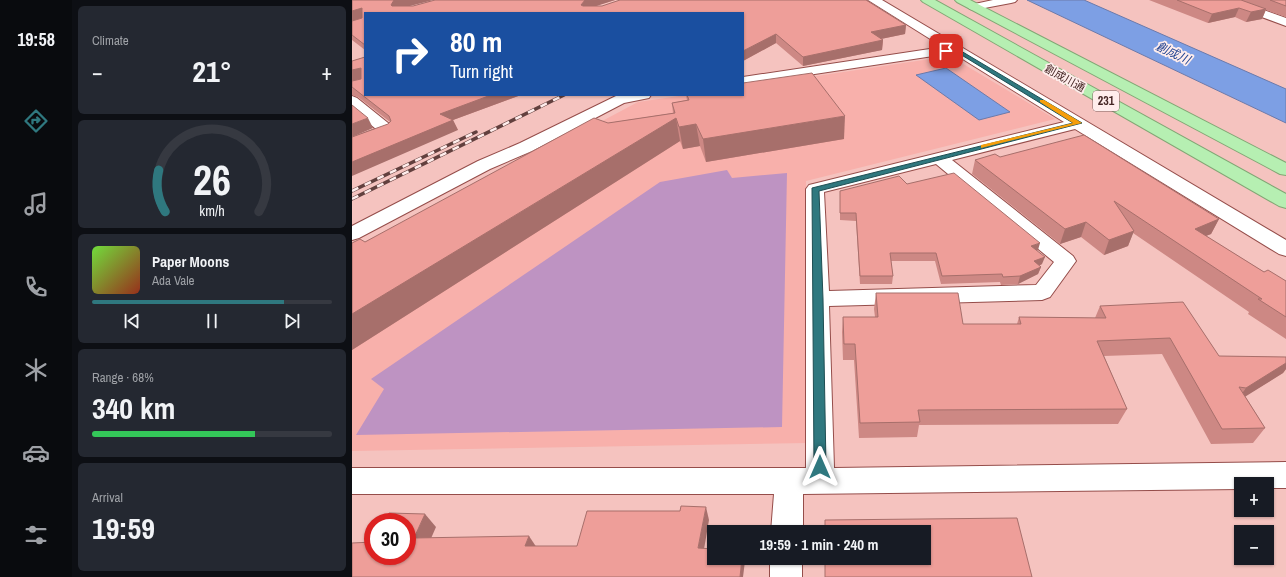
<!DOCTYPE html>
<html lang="en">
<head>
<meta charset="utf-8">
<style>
	body { margin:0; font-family:"Archivo Narrow","Noto Sans JP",sans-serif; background:#242831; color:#f1f3f6; height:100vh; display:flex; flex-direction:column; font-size:15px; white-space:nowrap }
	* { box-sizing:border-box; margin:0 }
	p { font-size:13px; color:#9ea1a6 }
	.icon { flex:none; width:22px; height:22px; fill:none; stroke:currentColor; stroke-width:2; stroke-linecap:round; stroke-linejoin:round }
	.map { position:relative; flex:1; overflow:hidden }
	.side { display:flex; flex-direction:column; gap:6px; padding:6px; background:#0d0f14; width:280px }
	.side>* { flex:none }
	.banner { position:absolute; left:12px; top:12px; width:380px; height:84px; border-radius:0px; box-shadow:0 1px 3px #0004; background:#1a4fa0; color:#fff; overflow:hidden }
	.fabs { position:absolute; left:882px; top:477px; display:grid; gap:8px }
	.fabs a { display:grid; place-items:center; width:40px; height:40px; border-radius:0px; background:#171b24; box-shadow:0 1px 3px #0004; font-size:20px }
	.speed { position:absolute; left:12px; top:513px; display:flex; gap:8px; font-size:20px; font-weight:700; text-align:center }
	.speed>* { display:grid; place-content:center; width:52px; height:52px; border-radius:50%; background:#171b24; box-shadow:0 1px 3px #0004; line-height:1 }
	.speed .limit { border:6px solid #d22; background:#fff; color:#111 }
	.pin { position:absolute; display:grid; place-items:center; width:34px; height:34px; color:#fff; margin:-17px; border-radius:8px; box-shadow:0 2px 6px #0006 }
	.me { position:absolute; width:44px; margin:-22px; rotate:0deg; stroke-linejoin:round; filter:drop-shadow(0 0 3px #0008) }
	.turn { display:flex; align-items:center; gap:14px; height:84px; padding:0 20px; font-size:18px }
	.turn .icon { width:52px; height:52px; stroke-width:2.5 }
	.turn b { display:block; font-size:28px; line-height:34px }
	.big { font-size:30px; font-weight:800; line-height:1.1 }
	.side .widget { flex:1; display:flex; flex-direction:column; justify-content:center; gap:6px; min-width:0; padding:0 14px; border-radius:6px; background:#242831 }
	.side .dial { align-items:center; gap:0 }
	.dial svg { height:104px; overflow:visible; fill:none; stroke:#363941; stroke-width:7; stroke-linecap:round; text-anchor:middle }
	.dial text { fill:#f1f3f6; stroke:none }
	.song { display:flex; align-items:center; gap:12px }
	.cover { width:48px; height:48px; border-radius:6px; background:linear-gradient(135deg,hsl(100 70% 55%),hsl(10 70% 35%)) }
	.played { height:4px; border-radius:2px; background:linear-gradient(90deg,#2f787f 80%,#363941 80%) }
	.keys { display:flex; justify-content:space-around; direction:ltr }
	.heat { display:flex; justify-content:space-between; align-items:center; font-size:22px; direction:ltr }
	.charge { height:6px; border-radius:3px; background:linear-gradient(90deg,#34c759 68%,#363941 0) }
	.trip { position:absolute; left:355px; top:525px; width:224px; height:40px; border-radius:0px; background:#171b24; box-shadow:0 1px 3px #0004; font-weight:800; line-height:40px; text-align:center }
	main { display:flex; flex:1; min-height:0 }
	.tabs { display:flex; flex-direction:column; width:72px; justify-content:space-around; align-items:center; background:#090b0e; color:#9ea1a6 }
	.tabs .icon { width:28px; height:28px }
	.tabs .current { color:#2f787f }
	.tabs b { font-size:18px; color:#f1f3f6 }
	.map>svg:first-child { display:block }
	.built { fill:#f8b0ab }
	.green { fill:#be93c2 }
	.water { fill:#7d9fe4; stroke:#6c7aaa }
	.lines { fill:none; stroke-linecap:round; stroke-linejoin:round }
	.minor-casing { stroke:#954d4a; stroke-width:2 }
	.tertiary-casing { stroke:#954d4a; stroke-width:2 }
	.trunk-casing { stroke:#82a674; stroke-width:2 }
	.minor { fill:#fff; fill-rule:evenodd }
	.tertiary { fill:#fff; fill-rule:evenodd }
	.trunk { fill:#b6efb2; fill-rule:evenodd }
	.rail-casing { stroke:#62403e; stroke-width:3.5 }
	.rail { stroke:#ffedec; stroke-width:2.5; stroke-dasharray:7; stroke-linecap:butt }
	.wall { fill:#cd8884 }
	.shaded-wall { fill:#a76f6b }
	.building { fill:#ee9e99; stroke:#a76f6b }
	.route { fill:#2f787f; stroke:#1f4e53 }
	.slow { fill:#f59e0b }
	.labels { text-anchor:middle; stroke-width:3.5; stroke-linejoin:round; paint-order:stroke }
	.far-street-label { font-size:11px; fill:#442523; stroke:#ffedec }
	.far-water-label { font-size:12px; font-style:italic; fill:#1f4291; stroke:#ffedec }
	.shield { fill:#ffedec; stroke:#7c615f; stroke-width:1 }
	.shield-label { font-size:12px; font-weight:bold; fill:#442523 }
</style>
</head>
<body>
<main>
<nav class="tabs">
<b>19:58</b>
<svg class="icon current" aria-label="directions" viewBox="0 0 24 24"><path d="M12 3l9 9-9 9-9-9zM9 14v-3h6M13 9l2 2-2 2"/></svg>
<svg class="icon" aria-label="music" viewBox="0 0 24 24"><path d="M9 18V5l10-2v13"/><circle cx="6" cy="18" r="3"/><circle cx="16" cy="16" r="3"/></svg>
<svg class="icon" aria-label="phone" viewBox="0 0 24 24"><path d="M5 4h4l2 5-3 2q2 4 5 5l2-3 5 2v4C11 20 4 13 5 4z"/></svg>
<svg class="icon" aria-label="climate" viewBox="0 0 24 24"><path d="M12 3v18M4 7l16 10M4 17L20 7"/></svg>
<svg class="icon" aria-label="car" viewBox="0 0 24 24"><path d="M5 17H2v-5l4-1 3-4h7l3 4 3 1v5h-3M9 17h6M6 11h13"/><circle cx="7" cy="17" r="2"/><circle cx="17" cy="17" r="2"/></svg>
<svg class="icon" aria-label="filters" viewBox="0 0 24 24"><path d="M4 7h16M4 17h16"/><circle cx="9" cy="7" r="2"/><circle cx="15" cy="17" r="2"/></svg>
</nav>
<section class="side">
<div class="widget"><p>Climate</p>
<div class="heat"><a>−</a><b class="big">21°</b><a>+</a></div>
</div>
<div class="widget dial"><svg viewBox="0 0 100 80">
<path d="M14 69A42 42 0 1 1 86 69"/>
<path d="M14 69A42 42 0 0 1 9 37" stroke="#2f787f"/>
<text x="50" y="56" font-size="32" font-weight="700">26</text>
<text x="50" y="72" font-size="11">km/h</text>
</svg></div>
<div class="widget">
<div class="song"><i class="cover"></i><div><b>Paper Moons</b><p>Ada Vale</p></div></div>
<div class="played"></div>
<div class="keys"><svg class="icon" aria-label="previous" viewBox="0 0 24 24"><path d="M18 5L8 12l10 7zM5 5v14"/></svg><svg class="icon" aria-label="pause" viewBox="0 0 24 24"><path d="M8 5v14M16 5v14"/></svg><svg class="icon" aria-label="next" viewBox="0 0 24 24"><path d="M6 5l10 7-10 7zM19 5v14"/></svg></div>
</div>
<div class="widget"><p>Range · 68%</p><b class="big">340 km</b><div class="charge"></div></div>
<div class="widget"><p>Arrival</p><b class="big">19:59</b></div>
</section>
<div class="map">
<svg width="934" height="577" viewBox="0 0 934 577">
	<rect width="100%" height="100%" fill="#f5c3bf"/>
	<polygon class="built" points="598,56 703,119 454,181 456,443 0,451 0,254 286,102 334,95 391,95 391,87"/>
	<polygon class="green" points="375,170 380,178 435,173 430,427 4,435 32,389 19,379 308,182"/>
	<g class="water">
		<polygon points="675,0 732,0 934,89 934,123"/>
		<polygon points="594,68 658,112 627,120 564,75"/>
	</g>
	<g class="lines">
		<g class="minor-casing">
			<g id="minor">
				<polygon points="76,0 90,0 110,13 96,13"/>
				<path d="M516 0H530L934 240V256L927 254 723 129 600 160 721 256 724 261 698 297 690 300 477 306 482 468 934 462V488H915V484H889V489L451 494V532H419L422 494H0V468H454V189L457 185 712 122 601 53 391 85V77L591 47ZM584 164 702 262 684 285 477 291 472 192Z"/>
				<polygon points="867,0 884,0 934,18 934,26 869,2"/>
				<polygon points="266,95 299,95 297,98 272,103 180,151 138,169 7,238 0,240 0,226 126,161 168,143"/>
				<polygon points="0,96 5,98 41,127 43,130 41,133 0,149 0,138 24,129 0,109"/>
				<rect x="418" y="558" width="32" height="19"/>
			</g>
		</g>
		<g class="tertiary-casing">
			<polygon id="tertiary" points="641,0 665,0 663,2 659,3 622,10 618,9 616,7 618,5"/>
		</g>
		<g class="trunk-casing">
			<g id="trunk">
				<polygon points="569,0 583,0 934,194 934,208 927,206 571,2"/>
				<polygon points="603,0 618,0 934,163 934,175 928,174 605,2"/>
			</g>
		</g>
		<use href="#minor" class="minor"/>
		<use href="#tertiary" class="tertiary"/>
		<use href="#trunk" class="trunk"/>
		<g class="rail-casing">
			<g id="rail">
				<polyline points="0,191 124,132"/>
				<polyline points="0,199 212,95"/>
			</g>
		</g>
		<use href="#rail" class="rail"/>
	</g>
	<g class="wall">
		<polygon points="0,0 81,0 56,6 61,6 83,0 263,0 243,6 250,6 268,0 514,0 554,25 553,34 529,39 531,40 530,50 451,66 424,43 391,61 391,13 13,13 13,50 0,40 0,21 10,18 0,21"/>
		<polygon points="797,0 934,0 934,17 914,10 910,19 894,22 883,17 856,23"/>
		<polygon points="13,57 13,95 169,95 101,120 106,130 36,124 38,122 6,97 0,95 0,81 9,79 0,81 0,61"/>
		<polygon points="334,95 391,95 492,139 354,162 348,146 331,149 328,141 0,350 0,243 13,242 256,123 321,113 320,103 335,100"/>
		<polygon points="648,157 867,219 859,234 854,236 912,272 934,281 934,339 896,314 897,312 781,233 776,246 752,255 729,237 708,244 620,174 623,160"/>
		<polygon points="555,184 686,250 685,251 690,264 687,266 689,267 686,274 666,284 649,285 648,282 589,284 583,261 539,261 541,276 540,284 508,284 504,221 488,220 488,191"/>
		<polygon points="524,293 611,324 665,324 667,317 743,318 748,306 867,356 934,357 934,369 931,373 893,396 913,428 901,443 859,444 810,354 752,356 775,409 766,424 567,425 565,437 507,438 502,360 491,360 490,332 491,317 523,317 522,309"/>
	</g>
	<g class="shaded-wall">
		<polygon points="42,0 81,0 46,9 43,13 39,5"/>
		<polygon points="233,0 263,0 235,9 229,5"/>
		<polygon points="10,8 13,17 0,21 0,11"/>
		<polygon points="887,8 883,17 856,23 860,14"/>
		<polygon points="914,9 910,19 894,22 899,12"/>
		<polygon points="554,25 553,34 519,41 519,32"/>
		<polygon points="424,34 424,43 391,61 391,51"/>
		<polygon points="531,40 530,50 451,66 451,57"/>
		<polygon points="9,68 13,78 0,81 0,70"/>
		<polygon points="139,95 169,95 101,120 106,130 0,176 0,162 88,114"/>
		<polygon points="493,116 492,139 354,162 351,139"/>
		<polygon points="16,118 21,128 0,137 0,124"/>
		<polygon points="324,118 328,141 0,350 0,314"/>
		<polygon points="344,124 348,146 331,149 327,127"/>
		<polygon points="867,219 859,234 835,243 843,229"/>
		<polygon points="734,222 729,237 708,244 713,229"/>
		<polygon points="782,231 776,246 752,255 757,240"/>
		<polygon points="688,243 686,250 676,253 679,246"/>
		<polygon points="693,257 690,264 680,269 682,261"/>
		<polygon points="689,267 686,274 666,284 668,276"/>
		<polygon points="934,363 934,369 931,373 883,403 894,388"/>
		<polygon points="354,507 357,520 350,561 346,548"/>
		<polygon points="73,514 84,527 74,550 62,538"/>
		<polygon points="177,536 185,548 173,546"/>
		<polygon points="390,558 392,558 393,561 391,577 388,577"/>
	</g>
	<g class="building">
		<polygon points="0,0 42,0 39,5 40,6 61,6 83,0 233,0 229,5 231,6 250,6 268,0 514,0 554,25 519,32 531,40 451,57 424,34 391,51 391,13 13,13 13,45 0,35 0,21 10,18 10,8 0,11"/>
		<polygon points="825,0 889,0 914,9 899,12 887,8 860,14"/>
		<polygon points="918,0 934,0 934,6"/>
		<polygon points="13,57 13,95 139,95 88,114 101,120 0,162 0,137 36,124 39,121 37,116 0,87 0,81 9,79 9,68 0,70 0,61"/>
		<polygon points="460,73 493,116 351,139 344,124 327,127 324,118 0,314 0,243 8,239 13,242 242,118 256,123 323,113 320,103 337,100 335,95 391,95 391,83"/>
		<polygon points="0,105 16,118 0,124"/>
		<polygon points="732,135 867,219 843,229 912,272 916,270 934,281 934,317 906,299 910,299 762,201 782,231 757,240 734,222 713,229 623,160 643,154 648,157"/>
		<polygon points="602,173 688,243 679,246 693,257 682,261 689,267 668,276 651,277 650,274 590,276 584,253 538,253 541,276 508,276 504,213 488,213 488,191 547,176 555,184"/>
		<polygon points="524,293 606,293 611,324 669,324 667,317 754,318 748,306 831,302 867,356 934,357 934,363 894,388 887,387 913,428 870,429 818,338 745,341 775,409 566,410 568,422 508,423 503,344 492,344 491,317 526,317"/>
		<polygon points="329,506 354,507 346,548 362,549 362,558 390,558 388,577 0,577 0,543 21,542 21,556 55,556 55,522 32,522 37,513 73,514 62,538 177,536 173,546 225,546 235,511 328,511"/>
		<polygon points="665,518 680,577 473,577 473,558 572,558 572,532 473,532 473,520"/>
	</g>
	<polygon class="route" points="604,48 730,123 467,191 471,299 474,467 472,471 468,473 464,471 462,467 460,188 721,123 603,51 594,52 591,51"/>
	<polygon class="slow" points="688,100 692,100 730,123 629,148 629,145 721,123 688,102"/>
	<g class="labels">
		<g class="far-street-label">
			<text transform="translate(713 78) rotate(29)" y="4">創成川通</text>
		</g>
		<g class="far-water-label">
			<text transform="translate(821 53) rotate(25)" y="4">創成川</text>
		</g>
		<rect class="shield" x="741" y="91" width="26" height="20" rx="3"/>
		<g class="shield-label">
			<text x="754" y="105">231</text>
		</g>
	</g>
</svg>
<div class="fabs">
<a>+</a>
<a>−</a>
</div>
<div class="speed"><div class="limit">30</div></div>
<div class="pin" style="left:594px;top:51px;background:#d93025"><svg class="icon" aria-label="arrive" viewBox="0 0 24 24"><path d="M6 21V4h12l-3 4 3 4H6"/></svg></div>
<svg class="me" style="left:468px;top:467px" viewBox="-20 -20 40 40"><path d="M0-17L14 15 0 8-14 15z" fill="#2f787f" stroke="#fff" stroke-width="4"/></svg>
<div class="trip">19:59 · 1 min · 240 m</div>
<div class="banner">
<div class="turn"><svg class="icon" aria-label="right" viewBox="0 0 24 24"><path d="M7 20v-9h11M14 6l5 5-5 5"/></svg><div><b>80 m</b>Turn right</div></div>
</div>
</div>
</main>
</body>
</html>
